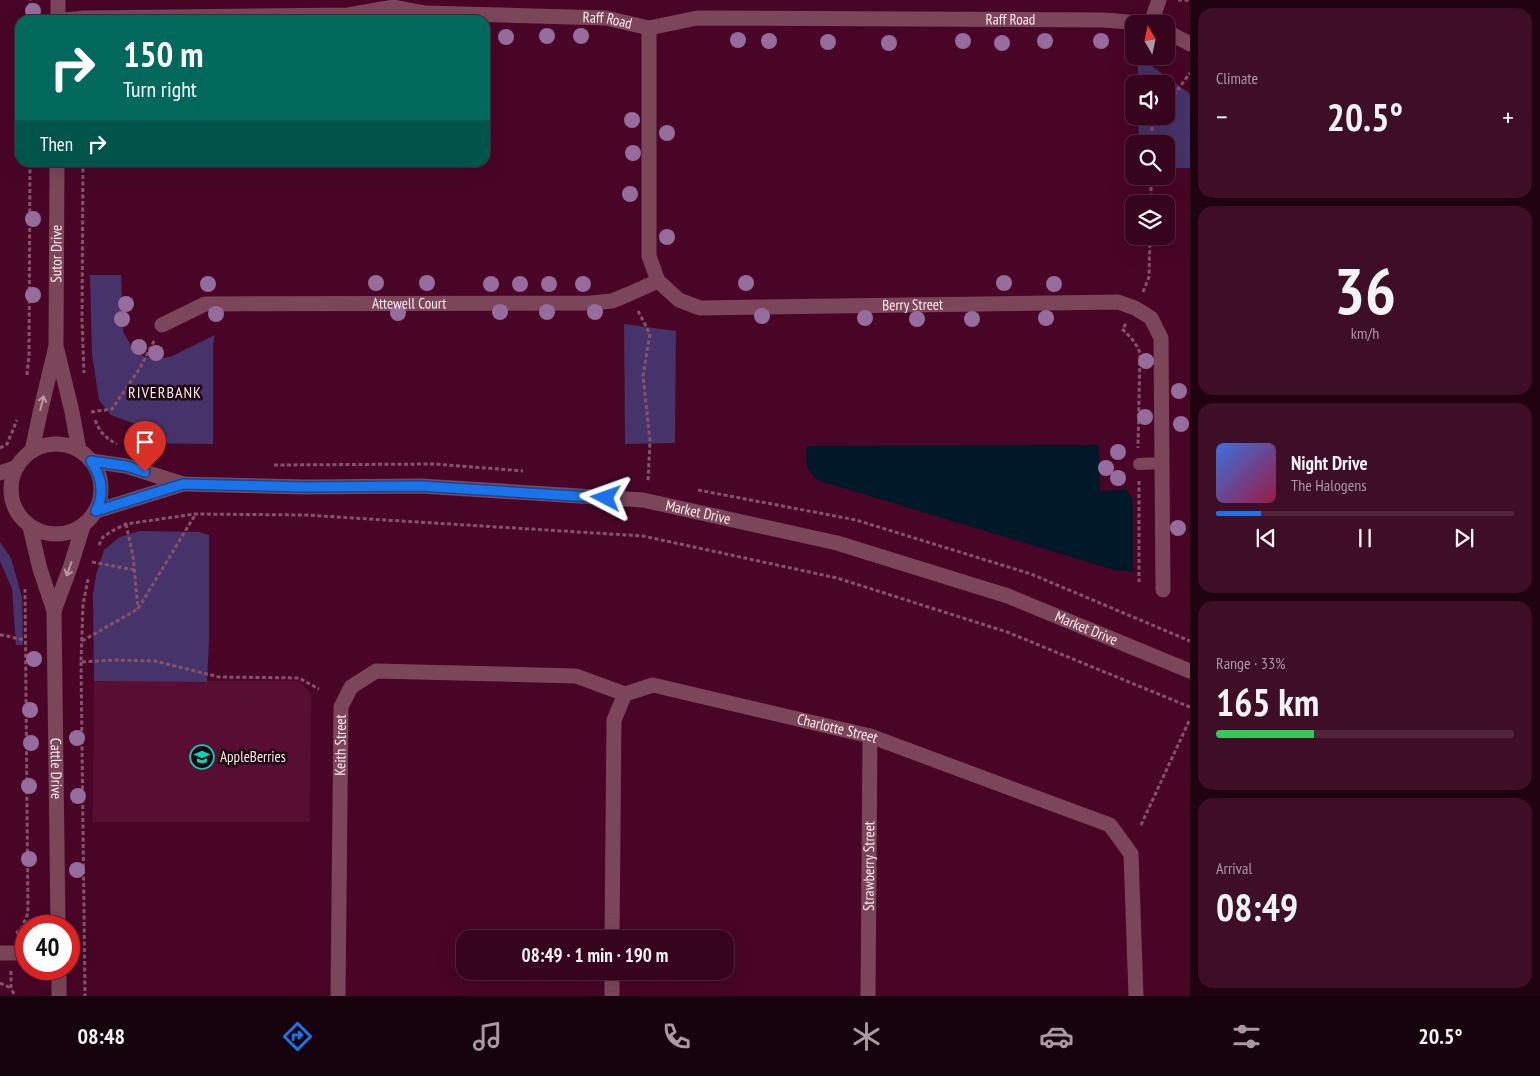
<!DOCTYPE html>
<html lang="en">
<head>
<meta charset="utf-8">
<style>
	body { margin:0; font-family:"PT Sans Narrow",sans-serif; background:#3d0e25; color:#f1f3f6; height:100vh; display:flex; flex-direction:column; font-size:19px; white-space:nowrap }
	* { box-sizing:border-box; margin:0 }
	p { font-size:16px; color:#aa98a3 }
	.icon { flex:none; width:28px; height:28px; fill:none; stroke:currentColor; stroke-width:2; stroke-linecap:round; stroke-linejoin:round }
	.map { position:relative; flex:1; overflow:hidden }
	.drawer { display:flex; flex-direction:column; gap:8px; padding:8px; background:#1e020f; width:350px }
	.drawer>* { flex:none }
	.guide { position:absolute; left:15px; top:15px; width:475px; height:152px; border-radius:15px; box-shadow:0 5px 20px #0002,0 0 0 1px #50253b; background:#00695c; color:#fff; overflow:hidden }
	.needle { width:32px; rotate:351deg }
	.fabs { position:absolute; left:1125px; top:15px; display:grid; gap:10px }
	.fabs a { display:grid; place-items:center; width:50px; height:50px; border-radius:10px; background:#36041c; box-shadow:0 5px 20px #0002,0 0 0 1px #50253b; font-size:25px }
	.speed { position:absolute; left:15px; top:915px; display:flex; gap:10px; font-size:25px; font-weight:700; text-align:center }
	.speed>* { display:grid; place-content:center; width:65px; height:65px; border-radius:50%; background:#36041c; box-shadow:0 5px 20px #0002,0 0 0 1px #50253b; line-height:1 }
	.speed .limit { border:8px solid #d22; background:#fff; color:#111 }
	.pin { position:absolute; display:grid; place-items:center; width:42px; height:42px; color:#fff; margin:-51px -21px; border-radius:50% 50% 50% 0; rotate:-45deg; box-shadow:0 0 5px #0007 }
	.pin .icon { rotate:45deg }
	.me { position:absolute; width:55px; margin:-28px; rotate:274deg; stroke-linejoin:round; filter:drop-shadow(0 0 4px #0008) }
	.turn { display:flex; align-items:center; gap:18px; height:105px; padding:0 25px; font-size:22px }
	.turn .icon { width:65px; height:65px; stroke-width:2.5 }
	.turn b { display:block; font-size:35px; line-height:42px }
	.then { display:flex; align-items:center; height:48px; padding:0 25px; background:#0003; gap:10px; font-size:19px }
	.big { font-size:38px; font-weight:700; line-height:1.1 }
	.drawer .widget { flex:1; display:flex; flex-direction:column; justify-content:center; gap:8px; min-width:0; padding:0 18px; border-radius:15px; background:#3d0e25 }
	.drawer .dial { align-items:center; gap:0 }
	.dial b { font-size:65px; line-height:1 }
	.song { display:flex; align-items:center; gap:15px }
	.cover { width:60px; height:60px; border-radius:8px; background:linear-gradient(135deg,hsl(220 70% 55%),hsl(340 70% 35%)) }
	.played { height:5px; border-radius:2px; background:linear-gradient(90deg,#1a73e8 15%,#50253b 15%) }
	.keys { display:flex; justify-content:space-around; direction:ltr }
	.heat { display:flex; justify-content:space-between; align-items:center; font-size:28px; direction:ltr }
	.charge { height:8px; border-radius:4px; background:linear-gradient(90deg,#34c759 33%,#50253b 0) }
	.trip { position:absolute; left:456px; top:930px; width:278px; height:50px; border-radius:15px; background:#36041c; box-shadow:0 5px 20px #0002,0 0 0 1px #50253b; font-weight:700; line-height:50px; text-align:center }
	.tabs { display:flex; height:80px; justify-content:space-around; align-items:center; background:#16020b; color:#aa98a3 }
	.tabs .icon { width:35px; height:35px }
	.tabs .on { color:#1a73e8 }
	.tabs b { font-size:22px; color:#f1f3f6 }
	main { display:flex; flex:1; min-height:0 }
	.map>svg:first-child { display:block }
	.built { fill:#580e33 }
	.green { fill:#46336a }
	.water { fill:#001827 }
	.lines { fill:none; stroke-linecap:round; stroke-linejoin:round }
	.path { stroke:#845269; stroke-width:3; stroke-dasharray:4 2.5; stroke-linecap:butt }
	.service { stroke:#7b4659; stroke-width:12 }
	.minor { stroke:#7b4659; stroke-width:15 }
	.tertiary { stroke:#7b4659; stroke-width:15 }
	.tree { fill:#946d9d }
	.oneway { stroke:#bb98a4 }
	.route-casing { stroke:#114b97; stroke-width:12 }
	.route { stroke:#1a73e8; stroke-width:9 }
	.labels { text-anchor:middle; stroke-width:5; stroke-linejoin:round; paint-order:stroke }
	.street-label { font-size:15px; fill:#fbeaef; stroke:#1e040f }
	.poi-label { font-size:15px; fill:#fbeaef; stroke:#1e040f; text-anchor:start }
	.neighbourhood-label { font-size:16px; letter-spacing:1px; fill:#fbeaef; stroke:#1e040f }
</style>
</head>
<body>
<main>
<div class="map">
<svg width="1190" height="996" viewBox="0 0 1190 996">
	<rect width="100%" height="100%" fill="#480526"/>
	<polygon class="built" points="94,681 299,681 311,693 310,822 93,822"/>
	<g class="green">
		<polygon points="1138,56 1190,94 1190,168 1166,168 1166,144 1139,144 1138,116 1166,116 1166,84 1138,84"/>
		<polygon points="90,275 121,275 123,331 131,346 138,354 153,359 170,357 215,335 213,344 213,444 134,443 135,424 111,415 99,400 92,354"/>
		<polygon points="624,324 676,331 675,443 625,444"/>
		<polygon points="140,531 199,532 209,535 209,640 207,682 94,681 93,594 96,575 104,550 120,537"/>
		<polygon points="0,542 11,558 22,597 23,645 16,645 12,589 0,561"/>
	</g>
	<polygon class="water" points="1099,445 1100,491 1126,489 1133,500 1133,572 1114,570 817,480 807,468 806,446"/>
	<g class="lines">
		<g class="path">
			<polyline points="1178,0 1190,0"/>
			<polyline points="30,20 30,0"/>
			<polyline points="1166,106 1190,73"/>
			<polyline points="1152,144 1152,125 1159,116"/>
			<polyline points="83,162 82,320 84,373"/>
			<polyline points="1151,204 1151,176"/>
			<polyline points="1143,292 1149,277 1150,236"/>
			<polyline points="638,311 650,334 643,376 650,441 648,481"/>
			<path d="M1126 324 1122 329C1131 337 1136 343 1140 353L1138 448"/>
			<polyline points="27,375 29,355 30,162"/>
			<polyline points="91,412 112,409 140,368 154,341"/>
			<path d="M95 420C100 432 105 438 117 444"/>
			<polyline points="0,448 7,444 17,420"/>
			<polyline points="274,465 435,464 523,471"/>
			<polyline points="1139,481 1139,582"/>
			<polyline points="698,490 856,520 1031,574 1190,641"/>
			<polyline points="126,524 133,556 138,609"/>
			<polyline points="99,545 103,537 112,531 126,524 195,514 305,515 643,536 837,578 1007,632 1190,707"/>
			<polyline points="92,562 135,570"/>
			<polyline points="88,579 83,605 81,662 116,660 155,661 219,677 299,678 319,689"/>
			<path d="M0 635C9 635 16 640 25 639"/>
			<polyline points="82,641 138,609 195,515"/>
			<polyline points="81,662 85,996"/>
			<polyline points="1141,825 1190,719"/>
			<polyline points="16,933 21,930 28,913 25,589"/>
			<polyline points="11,971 11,988 15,996"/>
			<polyline points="0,983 11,988"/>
		</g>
		<polyline class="service" points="1139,464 1162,463"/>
		<g class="minor">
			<polyline points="58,0 58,20"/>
			<path id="s1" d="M63 20 85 18 348 15 393 7 425 13 606 18 649 28 697 18 1104 20 1152 24"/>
			<polyline points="1151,23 1159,0"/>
			<path id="s2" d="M649 28V256L658 281 679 300 700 308 1118 302 1135 308 1151 318 1161 338 1163 590"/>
			<polyline points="1166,31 1190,44"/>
			<path id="s3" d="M162 325 205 304 591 303 612 301 629 294 658 281"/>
			<polyline points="57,350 72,412 79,450"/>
			<path id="s4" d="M32 451 40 413 56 346 57 162"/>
			<path id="s5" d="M30 527 40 569 54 611 58 926"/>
			<polyline points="54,611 71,565 83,526"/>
			<path id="s6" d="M612 939 614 720 625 694 653 685 870 736 1110 825 1131 854 1136 996"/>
			<polyline points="0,953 26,953"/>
			<polyline points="59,969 59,996"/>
			<path id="s7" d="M338 996 341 707 351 687 376 671 576 676 625 694"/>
			<polyline points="612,996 612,971"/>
			<path id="s8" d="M868 996 870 736"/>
		</g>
		<g class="tertiary">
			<circle cx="56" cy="489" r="45"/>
			<path id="s9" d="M91 461 126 466 183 484 305 487 421 486 643 500 837 543 1008 596 1190 671"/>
			<polyline points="0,473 17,467"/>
			<polyline points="96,511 183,484"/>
		</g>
	</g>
	<g class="tree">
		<circle cx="33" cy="11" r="8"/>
		<circle cx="547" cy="36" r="8"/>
		<circle cx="581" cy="36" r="8"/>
		<circle cx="506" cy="37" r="8"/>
		<circle cx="738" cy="40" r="8"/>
		<circle cx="769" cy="41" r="8"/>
		<circle cx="963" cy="41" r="8"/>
		<circle cx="1045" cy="41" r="8"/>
		<circle cx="1101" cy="41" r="8"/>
		<circle cx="828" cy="42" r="8"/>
		<circle cx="889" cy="43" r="8"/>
		<circle cx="1002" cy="43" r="8"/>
		<circle cx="632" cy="120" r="8"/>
		<circle cx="667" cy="133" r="8"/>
		<circle cx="633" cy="153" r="8"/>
		<circle cx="630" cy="194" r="8"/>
		<circle cx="33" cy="219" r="8"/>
		<circle cx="667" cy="237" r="8"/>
		<circle cx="376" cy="283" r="8"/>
		<circle cx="427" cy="283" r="8"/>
		<circle cx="746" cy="283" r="8"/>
		<circle cx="1004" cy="283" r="8"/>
		<circle cx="208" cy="284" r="8"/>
		<circle cx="491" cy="284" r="8"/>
		<circle cx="520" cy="284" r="8"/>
		<circle cx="549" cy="284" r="8"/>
		<circle cx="583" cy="284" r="8"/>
		<circle cx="1054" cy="284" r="8"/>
		<circle cx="33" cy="295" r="8"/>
		<circle cx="126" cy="304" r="8"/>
		<circle cx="500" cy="312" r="8"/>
		<circle cx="547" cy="312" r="8"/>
		<circle cx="595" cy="312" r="8"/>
		<circle cx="398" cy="313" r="8"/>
		<circle cx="216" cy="314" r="8"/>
		<circle cx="762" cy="316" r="8"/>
		<circle cx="865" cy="318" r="8"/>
		<circle cx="1046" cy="318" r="8"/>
		<circle cx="122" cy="319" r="8"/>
		<circle cx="917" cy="319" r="8"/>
		<circle cx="972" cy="319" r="8"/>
		<circle cx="139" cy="347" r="8"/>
		<circle cx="156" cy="353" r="8"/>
		<circle cx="1146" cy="361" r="8"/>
		<circle cx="1179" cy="391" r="8"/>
		<circle cx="1145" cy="417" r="8"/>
		<circle cx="1181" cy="424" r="8"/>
		<circle cx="1118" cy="452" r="8"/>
		<circle cx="1106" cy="468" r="8"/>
		<circle cx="1118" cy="478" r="8"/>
		<circle cx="1178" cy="528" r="8"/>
		<circle cx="34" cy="659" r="8"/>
		<circle cx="30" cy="710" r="8"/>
		<circle cx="77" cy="738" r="8"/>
		<circle cx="31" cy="743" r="8"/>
		<circle cx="29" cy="786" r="8"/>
		<circle cx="78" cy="796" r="8"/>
		<circle cx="29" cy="859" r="8"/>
		<circle cx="77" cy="870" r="8"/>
	</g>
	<defs><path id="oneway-shaft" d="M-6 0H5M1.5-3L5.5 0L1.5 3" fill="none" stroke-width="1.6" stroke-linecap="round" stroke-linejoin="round" transform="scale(1.25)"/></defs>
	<g class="oneway">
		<use href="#oneway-shaft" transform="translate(42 403) rotate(-76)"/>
		<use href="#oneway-shaft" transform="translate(69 569) rotate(110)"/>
	</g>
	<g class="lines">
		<g class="route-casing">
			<path id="route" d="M145 472 126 466 91 461C102 477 105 493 96 511L183 484 305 487 420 486 606 498"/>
		</g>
		<use href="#route" class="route"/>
	</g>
	<defs>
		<g id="school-ring" transform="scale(1.25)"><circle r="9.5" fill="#1e040f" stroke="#05d5b6" stroke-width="1.5"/><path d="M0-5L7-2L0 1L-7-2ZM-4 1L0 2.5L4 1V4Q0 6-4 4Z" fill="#05d5b6"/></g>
	</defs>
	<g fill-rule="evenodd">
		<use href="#school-ring" x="202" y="757"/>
	</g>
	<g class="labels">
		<g class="street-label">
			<text dy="5" stroke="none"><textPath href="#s1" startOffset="951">Raff Road</textPath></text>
			<text dy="5" stroke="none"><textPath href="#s1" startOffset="546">Raff Road</textPath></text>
			<text dy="5" stroke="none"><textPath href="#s4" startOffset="200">Sutor Drive</textPath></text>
			<text dy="5" stroke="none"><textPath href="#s3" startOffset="252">Attewell Court</textPath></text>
			<text dy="5" stroke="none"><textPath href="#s2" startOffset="518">Berry Street</textPath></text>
			<text dy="5" stroke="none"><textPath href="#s9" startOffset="612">Market Drive</textPath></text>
			<text dy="5" stroke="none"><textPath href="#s9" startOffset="1018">Market Drive</textPath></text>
			<text dy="5" stroke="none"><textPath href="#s6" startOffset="466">Charlotte Street</textPath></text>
			<text dy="5" stroke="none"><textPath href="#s7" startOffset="251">Keith Street</textPath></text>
			<text dy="5" stroke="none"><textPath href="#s5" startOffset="245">Cattle Drive</textPath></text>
			<text dy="5" stroke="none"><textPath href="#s8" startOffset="130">Strawberry Street</textPath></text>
		</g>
		<g class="poi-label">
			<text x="220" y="762">AppleBerries</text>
		</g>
		<g class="neighbourhood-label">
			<text x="165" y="398">RIVERBANK</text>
		</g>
	</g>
</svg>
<div class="fabs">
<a><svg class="needle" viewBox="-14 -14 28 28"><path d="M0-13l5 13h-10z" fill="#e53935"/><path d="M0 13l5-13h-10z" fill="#aa98a3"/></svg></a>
<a><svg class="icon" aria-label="sound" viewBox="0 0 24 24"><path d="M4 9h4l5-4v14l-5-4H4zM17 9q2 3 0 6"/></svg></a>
<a><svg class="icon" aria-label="search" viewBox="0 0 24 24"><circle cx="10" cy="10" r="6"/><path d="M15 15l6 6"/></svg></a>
<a><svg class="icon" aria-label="layers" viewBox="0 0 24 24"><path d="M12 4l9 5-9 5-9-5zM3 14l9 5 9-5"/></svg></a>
</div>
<div class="speed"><div class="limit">40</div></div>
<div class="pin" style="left:145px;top:472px;background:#d93025"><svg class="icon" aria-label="arrive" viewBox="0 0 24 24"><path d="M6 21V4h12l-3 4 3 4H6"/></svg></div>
<svg class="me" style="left:606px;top:498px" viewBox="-20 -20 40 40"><path d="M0-17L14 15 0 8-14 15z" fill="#1a73e8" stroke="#fff" stroke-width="4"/></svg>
<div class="trip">08:49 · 1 min · 190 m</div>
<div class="guide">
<div class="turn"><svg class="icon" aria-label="right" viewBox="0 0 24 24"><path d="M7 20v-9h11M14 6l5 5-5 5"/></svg><div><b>150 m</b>Turn right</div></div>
<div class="then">Then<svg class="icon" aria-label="right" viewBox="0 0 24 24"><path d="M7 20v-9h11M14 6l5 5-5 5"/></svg></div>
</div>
</div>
<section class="drawer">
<div class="widget"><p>Climate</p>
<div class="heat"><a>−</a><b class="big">20.5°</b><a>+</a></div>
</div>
<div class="widget dial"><b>36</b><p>km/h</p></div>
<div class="widget">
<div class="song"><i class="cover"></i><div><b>Night Drive</b><p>The Halogens</p></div></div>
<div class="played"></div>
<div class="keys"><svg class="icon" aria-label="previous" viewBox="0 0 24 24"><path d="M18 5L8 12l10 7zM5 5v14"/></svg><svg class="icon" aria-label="pause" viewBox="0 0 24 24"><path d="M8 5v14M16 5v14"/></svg><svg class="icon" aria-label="next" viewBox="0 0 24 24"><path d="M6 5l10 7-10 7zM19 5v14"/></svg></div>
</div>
<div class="widget"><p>Range · 33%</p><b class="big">165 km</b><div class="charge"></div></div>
<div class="widget"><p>Arrival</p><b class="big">08:49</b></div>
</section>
</main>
<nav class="tabs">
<b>08:48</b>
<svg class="icon on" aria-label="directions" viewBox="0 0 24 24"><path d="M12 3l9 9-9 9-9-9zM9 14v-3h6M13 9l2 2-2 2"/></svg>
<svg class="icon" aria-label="music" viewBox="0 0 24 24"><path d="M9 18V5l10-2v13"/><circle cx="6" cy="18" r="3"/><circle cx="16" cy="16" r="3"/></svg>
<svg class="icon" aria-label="phone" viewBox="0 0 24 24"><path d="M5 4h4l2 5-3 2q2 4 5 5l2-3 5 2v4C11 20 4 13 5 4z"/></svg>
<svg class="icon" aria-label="climate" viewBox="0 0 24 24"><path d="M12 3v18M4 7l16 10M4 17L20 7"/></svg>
<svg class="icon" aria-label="car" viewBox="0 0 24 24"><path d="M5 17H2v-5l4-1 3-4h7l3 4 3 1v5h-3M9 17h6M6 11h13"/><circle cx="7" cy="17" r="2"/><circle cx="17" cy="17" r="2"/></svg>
<svg class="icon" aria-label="filters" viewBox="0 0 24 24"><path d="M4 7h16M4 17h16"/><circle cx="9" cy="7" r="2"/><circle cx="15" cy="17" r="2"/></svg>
<b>20.5°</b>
</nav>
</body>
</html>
